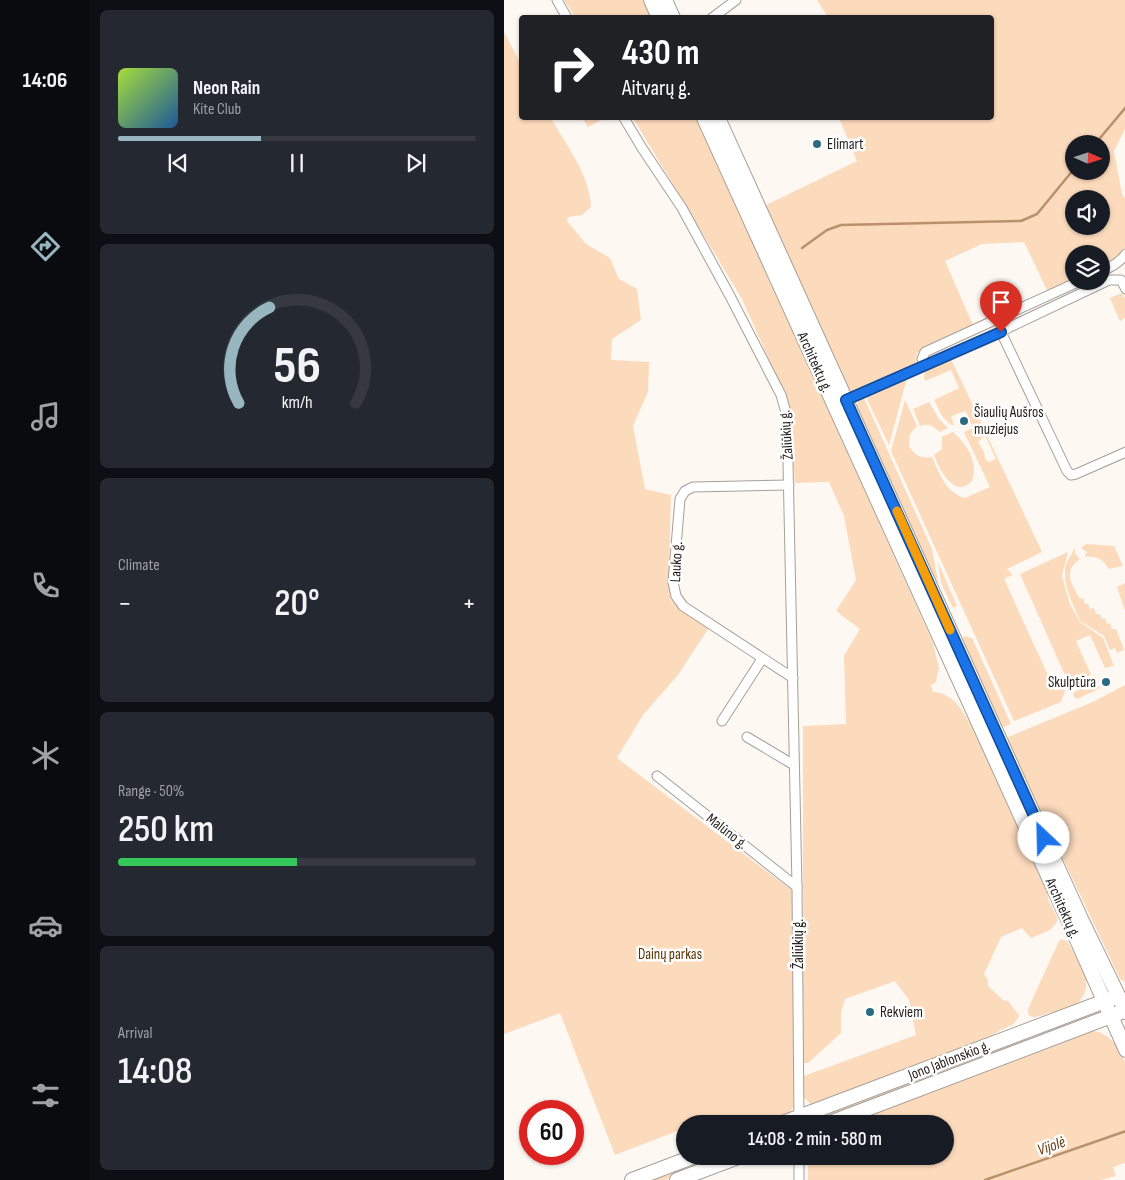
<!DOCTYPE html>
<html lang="en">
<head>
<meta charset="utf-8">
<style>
	body { margin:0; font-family:"Sofia Sans Condensed",sans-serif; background:#242831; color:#f1f3f6; height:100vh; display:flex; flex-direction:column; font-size:19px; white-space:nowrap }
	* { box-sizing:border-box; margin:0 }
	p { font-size:16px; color:#9ea1a6 }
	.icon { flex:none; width:28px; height:28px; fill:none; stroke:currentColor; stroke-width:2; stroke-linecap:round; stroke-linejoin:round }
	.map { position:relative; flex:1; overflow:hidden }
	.sheet { display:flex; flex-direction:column; gap:10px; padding:10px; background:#0d0f14; width:414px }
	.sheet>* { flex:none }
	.top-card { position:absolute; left:15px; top:15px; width:475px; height:105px; border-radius:5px; box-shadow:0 1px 4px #0004; background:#202124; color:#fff; overflow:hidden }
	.needle { width:32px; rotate:93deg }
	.buttons { position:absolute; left:561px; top:135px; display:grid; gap:10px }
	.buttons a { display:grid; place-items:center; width:45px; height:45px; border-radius:50%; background:#171b24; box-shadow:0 1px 4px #0004; font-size:25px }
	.speed { position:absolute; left:15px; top:1100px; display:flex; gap:10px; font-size:25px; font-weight:700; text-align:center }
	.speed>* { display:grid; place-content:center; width:65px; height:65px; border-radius:50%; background:#171b24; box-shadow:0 1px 4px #0004; line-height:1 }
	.speed .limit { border:8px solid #d22; background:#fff; color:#111 }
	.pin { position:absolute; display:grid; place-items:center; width:42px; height:42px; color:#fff; margin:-51px -21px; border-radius:50% 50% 50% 0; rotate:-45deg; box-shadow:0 0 5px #0007 }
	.pin .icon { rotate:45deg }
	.me { position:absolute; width:55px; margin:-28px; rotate:336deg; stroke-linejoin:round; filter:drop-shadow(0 0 4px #0008) }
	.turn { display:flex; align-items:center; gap:18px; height:105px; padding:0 20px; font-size:22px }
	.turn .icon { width:65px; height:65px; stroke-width:2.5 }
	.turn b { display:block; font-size:35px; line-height:42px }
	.big { font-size:38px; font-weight:600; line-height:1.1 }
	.sheet .tile { flex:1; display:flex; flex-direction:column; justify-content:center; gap:8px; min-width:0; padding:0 18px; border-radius:8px; background:#242831 }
	.sheet .dial { align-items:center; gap:0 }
	.dial svg { height:130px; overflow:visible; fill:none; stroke:#363941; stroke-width:7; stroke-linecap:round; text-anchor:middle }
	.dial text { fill:#f1f3f6; stroke:none }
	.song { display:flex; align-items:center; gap:15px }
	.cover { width:60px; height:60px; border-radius:8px; background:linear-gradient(135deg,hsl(80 70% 55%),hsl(210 70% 35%)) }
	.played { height:5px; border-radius:2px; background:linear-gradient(90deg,#98b6c0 40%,#363941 40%) }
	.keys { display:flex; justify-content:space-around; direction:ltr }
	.heat { display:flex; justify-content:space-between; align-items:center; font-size:28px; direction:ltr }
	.charge { height:8px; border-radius:4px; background:linear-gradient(90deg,#34c759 50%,#363941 0) }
	.trip { position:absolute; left:172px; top:1115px; width:278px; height:50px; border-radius:25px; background:#171b24; box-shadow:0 1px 4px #0004; font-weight:600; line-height:50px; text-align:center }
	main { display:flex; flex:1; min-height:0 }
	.menu { display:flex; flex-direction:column; width:90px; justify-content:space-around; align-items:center; background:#090b0e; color:#9ea1a6 }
	.menu .icon { width:35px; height:35px }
	.menu .on { color:#98b6c0 }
	.menu b { font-size:22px; color:#f1f3f6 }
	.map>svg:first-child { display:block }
	.green { fill:#fcdabc; fill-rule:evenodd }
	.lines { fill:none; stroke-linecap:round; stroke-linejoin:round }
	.stream { stroke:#b9916b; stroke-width:2.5 }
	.street-casing { stroke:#a69f99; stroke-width:11 }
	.primary-casing { stroke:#a69f99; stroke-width:16 }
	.street { stroke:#fff; stroke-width:9 }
	.primary { stroke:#fff; stroke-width:14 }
	.route-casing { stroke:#114b97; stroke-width:12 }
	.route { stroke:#1a73e8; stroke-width:9 }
	.slow { stroke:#f59e0b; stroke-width:9 }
	.poi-dot { fill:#2b6b7f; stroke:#fff; stroke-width:2 }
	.labels { text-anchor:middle; stroke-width:5; stroke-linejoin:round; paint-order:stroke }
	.poi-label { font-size:15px; fill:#211e1b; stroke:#fff; text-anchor:start }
	.street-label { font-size:15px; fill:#211e1b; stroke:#fff }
	.park-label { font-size:15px; fill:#5b3302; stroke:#fff }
	.water-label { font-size:16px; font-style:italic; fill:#694013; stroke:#fff }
</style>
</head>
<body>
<main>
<nav class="menu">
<b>14:06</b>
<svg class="icon on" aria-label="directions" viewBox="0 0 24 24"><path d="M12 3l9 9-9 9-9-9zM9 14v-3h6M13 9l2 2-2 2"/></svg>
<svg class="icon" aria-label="music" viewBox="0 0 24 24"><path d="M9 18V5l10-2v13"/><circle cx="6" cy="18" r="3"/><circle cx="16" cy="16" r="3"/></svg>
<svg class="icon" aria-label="phone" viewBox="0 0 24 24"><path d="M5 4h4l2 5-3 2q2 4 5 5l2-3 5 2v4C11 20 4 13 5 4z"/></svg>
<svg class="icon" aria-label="climate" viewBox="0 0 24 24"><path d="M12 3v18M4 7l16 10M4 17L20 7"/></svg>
<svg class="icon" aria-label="car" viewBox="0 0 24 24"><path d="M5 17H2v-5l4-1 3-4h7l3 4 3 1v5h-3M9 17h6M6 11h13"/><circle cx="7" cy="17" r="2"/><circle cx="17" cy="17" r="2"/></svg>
<svg class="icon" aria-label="filters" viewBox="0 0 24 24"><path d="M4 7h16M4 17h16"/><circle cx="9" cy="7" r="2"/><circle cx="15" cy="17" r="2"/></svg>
</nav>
<section class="sheet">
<div class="tile">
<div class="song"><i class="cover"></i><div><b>Neon Rain</b><p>Kite Club</p></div></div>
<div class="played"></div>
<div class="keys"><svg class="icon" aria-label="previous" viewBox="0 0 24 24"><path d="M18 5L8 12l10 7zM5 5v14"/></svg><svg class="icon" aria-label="pause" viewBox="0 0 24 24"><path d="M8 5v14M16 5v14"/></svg><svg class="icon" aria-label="next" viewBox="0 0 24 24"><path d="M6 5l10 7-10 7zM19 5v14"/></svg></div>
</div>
<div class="tile dial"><svg viewBox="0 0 100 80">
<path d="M14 69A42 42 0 1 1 86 69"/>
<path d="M14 69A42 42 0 0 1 33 10" stroke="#98b6c0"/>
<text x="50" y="56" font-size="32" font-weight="700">56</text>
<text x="50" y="72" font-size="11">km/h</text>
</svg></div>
<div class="tile"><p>Climate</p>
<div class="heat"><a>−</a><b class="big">20°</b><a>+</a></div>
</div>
<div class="tile"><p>Range · 50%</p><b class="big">250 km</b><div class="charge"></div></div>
<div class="tile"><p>Arrival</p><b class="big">14:08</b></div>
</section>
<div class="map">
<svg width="622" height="1180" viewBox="0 0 622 1180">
	<rect width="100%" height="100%" fill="#fef8f3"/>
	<g class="green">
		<polygon points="60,0 139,0 148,17 71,17"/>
		<path d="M313 0H621V129L610 151 618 194 621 198V247L612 258 598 268V254H570V279L543 290 520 242 478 244 441 261 469 325 413 353 411 366 350 393 344 391 260 206 353 161 335 118H488V18L324 17ZM570 144H598V171H570ZM570 199H598V226H570Z"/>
		<path d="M0 32 17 64 18 118H47C62 145 86 175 87 207L78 215 64 217 63 221 82 244 106 258 115 279 133 289 137 320 108 339 107 360 145 362 144 392 129 426 141 489 167 495 165 570 167 600 176 609 204 629 174 675 139 715 113 758 290 892 291 1101 289 1108 284 1115 261 1124H181V1128L111 1155 56 1013 0 1034Z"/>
		<polygon points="78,118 101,118 84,127"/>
		<path d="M129 118H193L429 643 435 668 432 682 427 685 429 692C438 692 447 697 453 704 469 723 478 753 493 775L542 884 544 899 553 917V922L546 930 527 938 518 928 497 937 480 974 484 980V986L499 1000 504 1001 515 1015C511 1027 503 1026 493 1032 490 1034 486 1037 483 1040L312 1104 307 1105 299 1096 300 1076 412 1035 405 1000 391 981 341 999 337 1013V1033L304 1063H299V726L342 724 340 656 356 629 332 611 352 580 340 516 325 482 291 483 285 405 238 299Z"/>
		<polygon points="618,293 621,299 621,318 616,321 606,298"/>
		<path d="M447 359 538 552 503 569 509 575 501 578V581L551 691 558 688 561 691 557 702 510 721 387 451 401 400 413 426 406 434 405 446C410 455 417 459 428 457 435 473 442 493 461 498L486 487 460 432 469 428 462 411 447 416 450 425H447L438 416 430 400 455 388 447 370 421 381 420 378 421 370ZM481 435 492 459 485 462 481 459 480 452 474 442Z"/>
		<polygon points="403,379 403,378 385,445 362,397"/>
		<polygon points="360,398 428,549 434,582 428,575 352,409 354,401"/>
		<path d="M425 402 435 419 444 428 436 432C429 426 425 423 416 426L409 409Z"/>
		<path d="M449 432C463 445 475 462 468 481 451 500 435 469 430 455L438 449V437Z"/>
		<path d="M582 544 610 546 619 566 605 569C600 560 592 555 581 557V555L583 552 577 548Z"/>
		<path d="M571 548V554L576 559C558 572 568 584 576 599L579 598 581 604H584L586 609 590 608 592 614H596L598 619 601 618 603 624 606 623 608 629H612L620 650 613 653 611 648 606 650 600 636 576 621 565 595 561 580V568L563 562Z"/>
		<polygon points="564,552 558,576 566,604 576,622 599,638 610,666 601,668 586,635 572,641 587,675 573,682 565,684 516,574"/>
		<polygon points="434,562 453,606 449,608 437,583"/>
		<polygon points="621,583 621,611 613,587"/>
		<polygon points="461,636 468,638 507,724 497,728 457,639"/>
		<polygon points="594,681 593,686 597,688 573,699 569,696 570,692"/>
		<polygon points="621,685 621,982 616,979 502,738 591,701"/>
		<path d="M558 939 564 942C572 960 590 976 579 996 570 1012 559 1009 545 1013 537 1015 523 1023 524 1009L555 941Z"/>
		<polygon points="595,1009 596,1014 534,1037 533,1036 533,1034"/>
		<polygon points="585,1031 595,1032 604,1037 614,1046 621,1062 621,1163 609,1167 612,1176 597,1180 304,1180 304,1156 441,1156 441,1124 338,1124"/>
		<polygon points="521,1037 524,1040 521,1043 310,1124 299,1124 300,1121"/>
		<polygon points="204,1156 223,1156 161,1180 142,1180"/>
	</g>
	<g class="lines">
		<g class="stream">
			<polyline points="591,144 622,107"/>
			<polyline points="298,248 323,230 337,225 517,221 533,214 570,169"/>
			<polyline points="481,1180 622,1131"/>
		</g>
		<g class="street-casing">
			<g id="street">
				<polyline points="53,0 63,18"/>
				<polyline points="208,18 232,0"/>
				<polyline points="120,118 138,148 178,208 226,296 277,395 283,416 293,887 295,1121"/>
				<path d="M598 271C608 267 615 263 622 254"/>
				<polyline points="497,332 563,471 567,475 572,474 622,452"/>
				<polyline points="420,366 418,359 421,352 576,281"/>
				<polyline points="342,400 497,332 506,327 605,280 617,280 622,289"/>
				<polyline points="285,485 189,487 181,491 176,499 169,582 172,596 179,606 289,678"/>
				<polyline points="218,721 258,659"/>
				<polyline points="243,737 290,765"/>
				<polyline points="153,776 293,887"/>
				<polyline points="295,1156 295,1180"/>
			</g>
		</g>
		<g class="primary-casing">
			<g id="primary">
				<polyline points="147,0 155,18"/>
				<polyline points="161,0 169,18"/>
				<polyline points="200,118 566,924 622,1050"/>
				<polyline points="214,118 577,919 622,1012"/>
				<polyline points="276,1124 609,998"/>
				<polyline points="323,1124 615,1013"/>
				<polyline points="128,1180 191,1156"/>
				<polyline points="173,1180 237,1156"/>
			</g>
		</g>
		<use href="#street" class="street"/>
		<use href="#primary" class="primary"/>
	</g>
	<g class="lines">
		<g class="route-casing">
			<polyline id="route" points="497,332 342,400 540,838"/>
		</g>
		<use href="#route" class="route"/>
		<polyline class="slow" points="393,511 446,630"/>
	</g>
	<g class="poi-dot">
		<circle cx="313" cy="144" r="5"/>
		<circle cx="460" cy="421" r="5"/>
		<circle cx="602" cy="682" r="5"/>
		<circle cx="366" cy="1012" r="5"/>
	</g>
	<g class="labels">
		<g class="poi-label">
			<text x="323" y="149">Elimart</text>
			<text x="470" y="417">Šiaulių Aušros<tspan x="470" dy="17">muziejus</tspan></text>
			<text x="592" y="687" text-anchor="end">Skulptūra</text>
			<text x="376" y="1017">Rekviem</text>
		</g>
		<g class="street-label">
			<text transform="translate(311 362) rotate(66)" y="5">Architektų g.</text>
			<text transform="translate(282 435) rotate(-94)" y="5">Žaliūkių g.</text>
			<text transform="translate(172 562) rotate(-87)" y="5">Lauko g.</text>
			<text transform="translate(223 831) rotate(38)" y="5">Malūno g.</text>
			<text transform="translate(559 908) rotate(66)" y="5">Architektų g.</text>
			<text transform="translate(294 944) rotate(-90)" y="5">Žaliūkių g.</text>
			<text transform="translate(445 1060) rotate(-21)" y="5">Jono Jablonskio g.</text>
		</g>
		<g class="park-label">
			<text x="166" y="959">Dainų parkas</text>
		</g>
		<g class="water-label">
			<text transform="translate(547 1145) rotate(-19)" y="6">Vijolė</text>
		</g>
	</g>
</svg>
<div class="buttons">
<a><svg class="needle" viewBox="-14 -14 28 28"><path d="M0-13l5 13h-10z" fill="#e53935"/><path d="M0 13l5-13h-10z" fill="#9ea1a6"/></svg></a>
<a><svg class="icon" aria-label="sound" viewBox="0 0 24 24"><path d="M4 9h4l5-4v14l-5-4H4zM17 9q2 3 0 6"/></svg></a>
<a><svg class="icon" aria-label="layers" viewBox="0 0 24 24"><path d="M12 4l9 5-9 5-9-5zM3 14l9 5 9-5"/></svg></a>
</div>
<div class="speed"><div class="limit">60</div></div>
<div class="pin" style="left:497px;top:332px;background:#d93025"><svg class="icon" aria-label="arrive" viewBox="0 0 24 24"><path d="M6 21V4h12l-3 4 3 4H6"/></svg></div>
<svg class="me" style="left:540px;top:838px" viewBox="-20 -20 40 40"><circle r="19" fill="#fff"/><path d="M0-13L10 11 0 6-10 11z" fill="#1a73e8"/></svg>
<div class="trip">14:08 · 2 min · 580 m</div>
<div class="top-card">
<div class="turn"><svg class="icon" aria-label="right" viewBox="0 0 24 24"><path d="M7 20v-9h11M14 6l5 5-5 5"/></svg><div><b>430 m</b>Aitvarų g.</div></div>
</div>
</div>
</main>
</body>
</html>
